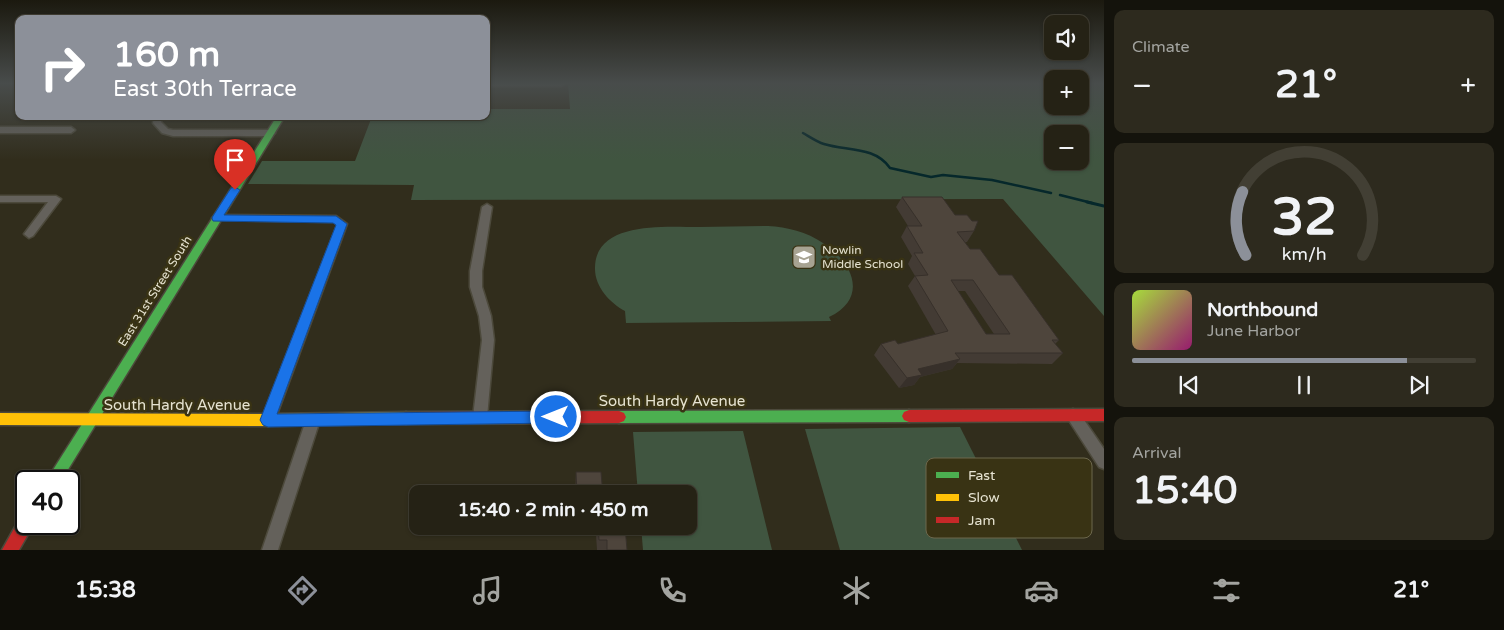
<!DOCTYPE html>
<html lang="en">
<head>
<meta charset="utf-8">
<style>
	body { margin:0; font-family:"Varela Round",sans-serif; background:#2d2a1e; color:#f1f3f6; height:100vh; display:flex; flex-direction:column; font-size:19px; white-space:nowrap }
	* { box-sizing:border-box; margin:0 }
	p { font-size:16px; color:#a3a4a0 }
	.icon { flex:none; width:28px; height:28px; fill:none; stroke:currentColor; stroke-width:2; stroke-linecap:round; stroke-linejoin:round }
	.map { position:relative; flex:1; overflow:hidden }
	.drawer { display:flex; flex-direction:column; gap:10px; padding:10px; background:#14130c; width:400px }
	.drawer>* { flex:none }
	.banner { position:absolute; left:15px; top:15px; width:475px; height:105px; border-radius:10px; box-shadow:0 1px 4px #0004,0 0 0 1px #423f34; background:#8c9099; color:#fff; overflow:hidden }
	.tools { position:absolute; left:1044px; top:15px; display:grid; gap:10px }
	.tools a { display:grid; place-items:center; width:45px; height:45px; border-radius:10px; background:#252215; box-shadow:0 1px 4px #0004,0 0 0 1px #423f34; font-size:25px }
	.speed { position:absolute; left:15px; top:470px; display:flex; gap:10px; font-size:25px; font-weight:700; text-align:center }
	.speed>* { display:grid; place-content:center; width:65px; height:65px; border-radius:50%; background:#252215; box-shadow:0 1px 4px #0004,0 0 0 1px #423f34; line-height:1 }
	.speed .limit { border:2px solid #111; border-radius:8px; background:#fff; color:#111 }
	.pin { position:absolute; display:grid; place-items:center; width:42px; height:42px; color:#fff; margin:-51px -21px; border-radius:50% 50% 50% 0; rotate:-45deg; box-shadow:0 0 5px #0007 }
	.pin .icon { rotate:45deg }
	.me { position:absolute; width:55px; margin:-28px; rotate:270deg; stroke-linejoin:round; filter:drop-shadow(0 0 4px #0008) }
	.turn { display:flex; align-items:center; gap:18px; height:105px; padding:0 15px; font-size:22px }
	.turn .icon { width:65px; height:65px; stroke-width:2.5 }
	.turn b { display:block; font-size:35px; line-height:42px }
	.big { font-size:38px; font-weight:700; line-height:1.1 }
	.drawer .card { flex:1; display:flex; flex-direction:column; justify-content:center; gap:8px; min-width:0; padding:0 18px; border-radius:10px; background:#2d2a1e }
	.drawer .dial { align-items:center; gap:0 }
	.dial svg { height:130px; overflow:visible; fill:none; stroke:#423f34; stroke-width:7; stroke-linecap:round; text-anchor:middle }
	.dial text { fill:#f1f3f6; stroke:none }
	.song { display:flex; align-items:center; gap:15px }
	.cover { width:60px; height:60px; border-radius:8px; background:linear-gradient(135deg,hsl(80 70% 55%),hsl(320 70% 35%)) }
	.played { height:5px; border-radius:2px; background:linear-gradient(90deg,#8c9099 80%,#423f34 80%) }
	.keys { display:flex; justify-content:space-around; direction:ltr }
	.heat { display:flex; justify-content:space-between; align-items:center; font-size:28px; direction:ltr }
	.trip { position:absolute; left:409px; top:485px; width:288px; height:50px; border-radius:10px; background:#252215; box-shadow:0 1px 4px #0004,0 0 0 1px #423f34; font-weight:700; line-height:50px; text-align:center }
	.dock { display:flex; height:80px; justify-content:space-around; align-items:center; background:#0f0e08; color:#a3a4a0 }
	.dock .icon { width:35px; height:35px }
	.dock .active { color:#8c9099 }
	.dock b { font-size:22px; color:#f1f3f6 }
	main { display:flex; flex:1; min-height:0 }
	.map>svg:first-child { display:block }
	.green { fill:#405540; fill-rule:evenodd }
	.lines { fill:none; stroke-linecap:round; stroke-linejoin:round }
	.stream-far1 { stroke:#06282b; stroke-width:2.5 }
	.stream { stroke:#06282b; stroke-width:3 }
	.street-casing { stroke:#4c493b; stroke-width:3 }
	.fast-casing { stroke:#4c493b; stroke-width:3 }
	.slow-casing { stroke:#4c493b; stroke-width:3 }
	.jam-casing { stroke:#4c493b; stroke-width:3 }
	.street { fill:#64615b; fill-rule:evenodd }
	.fast { fill:#4caf50; fill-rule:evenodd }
	.slow { fill:#ffc107; fill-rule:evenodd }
	.jam { fill:#c62828; fill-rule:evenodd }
	.wall { fill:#433b34; fill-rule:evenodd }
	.shaded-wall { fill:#37302a }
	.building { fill:#4e453c; stroke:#37302a; fill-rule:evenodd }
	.route { fill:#1a73e8; stroke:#114b97 }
	.labels { text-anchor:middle; stroke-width:5; stroke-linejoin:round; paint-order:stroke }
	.poi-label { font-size:12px; fill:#e6e3d1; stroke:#393314; text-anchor:start }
	.street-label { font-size:12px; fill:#e6e3d1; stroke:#393314 }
	.near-street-label { font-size:15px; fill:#e6e3d1; stroke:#393314 }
	.key { fill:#393314; stroke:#6d684d; stroke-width:1 }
	.key-label { font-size:14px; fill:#e6e3d1 }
</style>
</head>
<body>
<main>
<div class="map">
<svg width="1104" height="550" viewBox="0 0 1104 550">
	<rect width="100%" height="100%" fill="#312d1c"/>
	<g class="green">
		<path d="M568 83 928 85 927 83H1052V106H1080V83H1104V316L1003 199 411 200 414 185 248 184 262 161H355L371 119H443L444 116H486V109H570ZM1052 134H1080V161H1052Z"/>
		<path d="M768 226C787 227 807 232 823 243 853 262 869 298 829 317L831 321 626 323 625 311C610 303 595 287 595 269 594 220 667 227 699 227 722 227 745 226 768 226Z"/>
		<polygon points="960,427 1022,550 840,550 805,429"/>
		<polygon points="743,431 772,550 643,550 641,526 688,526 688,494 638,494 633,432"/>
	</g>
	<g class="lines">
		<g class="stream-far1">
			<path d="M803 133C810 137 817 142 824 144 846 151 875 146 890 168L931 177 943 175 992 180 1051 193"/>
			<polyline points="1060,195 1092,203"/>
		</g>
		<polyline class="stream" points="1087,202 1104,206"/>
		<g class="street-casing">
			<g id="street">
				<polygon points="486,83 564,83 565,84 561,86 486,86"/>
				<polygon points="154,116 162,116 161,122 168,129 173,130 271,130 275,133 271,136 173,136 162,133 153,123"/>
				<polygon points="0,127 71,127 75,130 71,133 0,133"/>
				<polygon points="0,196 56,196 61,199 33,236 29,238 24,234 48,202 0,202"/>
				<polygon points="487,204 492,207 482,271 482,287 491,316 494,340 487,417 485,421 480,423 475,421 473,417 482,340 479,316 470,287 470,271 482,207"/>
				<polygon points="217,215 336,216 347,224 275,420 273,424 268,426 263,424 261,420 337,225 334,222 213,220 212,218"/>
				<polygon points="1073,409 1078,411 1104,449 1104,469 1099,467 1068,419 1066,415 1068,411"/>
				<polygon points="313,414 318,416 320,420 278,550 262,550 306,420 308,416"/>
			</g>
		</g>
		<g class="fast-casing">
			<g id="fast">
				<polygon points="277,116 285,116 61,481 46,481"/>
				<polygon points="909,410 914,412 916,416 914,420 909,422 619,423 614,421 612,417 614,413 619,411"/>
			</g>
		</g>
		<g class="slow-casing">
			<polygon id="slow" points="406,412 411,414 413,418 411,422 406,424 268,426 0,425 0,413 268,414"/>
		</g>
		<g class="jam-casing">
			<g id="jam">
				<polygon points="1104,409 1104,421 909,422 904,420 902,416 904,412 909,410"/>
				<polygon points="619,411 624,413 626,417 624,421 619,423 406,424 401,422 399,418 401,414 406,412"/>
				<polygon points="26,516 26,524 34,524 19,550 2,550 20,518"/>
			</g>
		</g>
		<use href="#street" class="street"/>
		<use href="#fast" class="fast"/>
		<use href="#slow" class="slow"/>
		<use href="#jam" class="jam"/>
	</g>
	<g class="wall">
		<path d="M902 197 955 215 974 231 967 242H965L970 249 999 275 1059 340 1055 344 1063 353 1052 364 957 363 952 369 920 377 914 385 899 388 874 355 881 344H898L936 335 908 286 915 276 908 264 912 256 901 237 907 226H908L896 207ZM958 291H965L994 334H986Z"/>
		<polygon points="576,472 602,484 608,489 622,494 575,494"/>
		<polygon points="576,526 625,526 627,550 597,550 596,535 589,527 576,527"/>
	</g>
	<polygon class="shaded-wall" points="960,359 952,369 920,377 914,385 899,388 907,378 918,369"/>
	<g class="building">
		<path d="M902 197H942L955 215H967L972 221H978L974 231 957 232 970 249H980L999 275H1012L1059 340H1052L1063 353H955L960 359 918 369 922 375 907 378 881 344 895 340 898 344 948 331 915 276 928 275 914 253H923L907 226H922ZM951 280H973L1010 334H986Z"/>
		<polygon points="576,472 601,472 602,484 608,489 622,490 622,494 577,494"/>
		<polygon points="598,526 625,526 627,550 607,550 607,540 599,540"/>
	</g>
	<linearGradient id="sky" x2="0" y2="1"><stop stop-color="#1b190f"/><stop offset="0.52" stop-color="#484c4b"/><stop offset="1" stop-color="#484c4b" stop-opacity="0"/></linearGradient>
	<rect width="1104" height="160" fill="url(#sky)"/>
	<polygon class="route" points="235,187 240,190 224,215 336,216 347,224 277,414 556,411 561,412 563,417 561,421 556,423 268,427 263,425 260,420 336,225 333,223 213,221 212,218 213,216 231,188"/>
	<defs>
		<g id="school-square" transform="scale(1.25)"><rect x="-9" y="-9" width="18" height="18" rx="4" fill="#a7a392" stroke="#393314"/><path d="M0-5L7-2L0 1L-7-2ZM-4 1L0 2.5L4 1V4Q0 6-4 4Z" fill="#fff"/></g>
	</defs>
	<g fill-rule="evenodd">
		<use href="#school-square" x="804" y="257"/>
	</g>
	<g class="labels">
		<g class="poi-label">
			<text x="822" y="254">Nowlin<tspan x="822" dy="14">Middle School</tspan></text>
		</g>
		<g class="street-label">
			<text transform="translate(155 291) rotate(-58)" y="4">East 31st Street South</text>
		</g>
		<g class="near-street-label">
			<text x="672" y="406">South Hardy Avenue</text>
			<text x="177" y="410">South Hardy Avenue</text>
		</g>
	</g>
	<rect x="926" y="458" width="166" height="80" rx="8" class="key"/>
	<rect x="936" y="472" width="23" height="6" fill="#4caf50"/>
	<rect x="936" y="494" width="23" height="7" fill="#ffc107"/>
	<rect x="936" y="517" width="23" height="6" fill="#c62828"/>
	<g class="key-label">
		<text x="968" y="480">Fast</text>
		<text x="968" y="502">Slow</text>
		<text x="968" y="525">Jam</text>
	</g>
</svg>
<div class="tools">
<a><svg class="icon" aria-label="sound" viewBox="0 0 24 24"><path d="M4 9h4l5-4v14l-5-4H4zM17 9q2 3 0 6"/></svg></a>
<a>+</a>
<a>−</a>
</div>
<div class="speed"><div class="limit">40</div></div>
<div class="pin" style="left:235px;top:190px;background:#d93025"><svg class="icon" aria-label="arrive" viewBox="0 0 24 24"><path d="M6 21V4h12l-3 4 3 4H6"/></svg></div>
<svg class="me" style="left:556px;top:417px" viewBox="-20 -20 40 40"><circle r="17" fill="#1a73e8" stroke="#fff" stroke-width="3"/><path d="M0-11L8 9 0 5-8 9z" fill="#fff"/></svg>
<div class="trip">15:40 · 2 min · 450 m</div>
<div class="banner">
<div class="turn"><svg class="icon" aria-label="right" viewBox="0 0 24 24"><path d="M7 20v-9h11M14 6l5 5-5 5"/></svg><div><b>160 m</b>East 30th Terrace</div></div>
</div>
</div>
<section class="drawer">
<div class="card"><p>Climate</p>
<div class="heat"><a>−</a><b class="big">21°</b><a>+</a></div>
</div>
<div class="card dial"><svg viewBox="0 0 100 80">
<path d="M14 69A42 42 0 1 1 86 69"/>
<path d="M14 69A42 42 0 0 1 12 30" stroke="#8c9099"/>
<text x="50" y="56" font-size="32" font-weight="700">32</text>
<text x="50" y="72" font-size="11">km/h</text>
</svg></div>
<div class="card">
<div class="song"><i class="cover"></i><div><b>Northbound</b><p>June Harbor</p></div></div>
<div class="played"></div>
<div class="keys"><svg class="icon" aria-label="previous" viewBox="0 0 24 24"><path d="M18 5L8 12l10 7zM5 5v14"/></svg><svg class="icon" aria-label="pause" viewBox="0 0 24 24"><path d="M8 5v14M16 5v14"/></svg><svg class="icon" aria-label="next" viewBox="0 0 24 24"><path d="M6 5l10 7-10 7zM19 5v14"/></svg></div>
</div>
<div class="card"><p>Arrival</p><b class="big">15:40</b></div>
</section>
</main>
<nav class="dock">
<b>15:38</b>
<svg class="icon active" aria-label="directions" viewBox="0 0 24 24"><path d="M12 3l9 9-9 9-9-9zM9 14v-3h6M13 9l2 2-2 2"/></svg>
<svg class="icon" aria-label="music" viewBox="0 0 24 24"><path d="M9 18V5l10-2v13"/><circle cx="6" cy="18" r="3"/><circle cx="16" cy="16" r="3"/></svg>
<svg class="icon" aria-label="phone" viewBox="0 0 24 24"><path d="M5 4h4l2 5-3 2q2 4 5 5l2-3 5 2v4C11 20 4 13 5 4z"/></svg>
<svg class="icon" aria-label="climate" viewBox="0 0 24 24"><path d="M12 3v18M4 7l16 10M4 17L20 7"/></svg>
<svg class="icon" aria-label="car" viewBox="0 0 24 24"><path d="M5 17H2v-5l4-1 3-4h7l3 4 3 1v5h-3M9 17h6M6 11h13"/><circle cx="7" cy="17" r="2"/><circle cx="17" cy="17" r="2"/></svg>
<svg class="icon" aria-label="filters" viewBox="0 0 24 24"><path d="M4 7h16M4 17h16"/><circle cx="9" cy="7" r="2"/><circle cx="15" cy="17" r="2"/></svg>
<b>21°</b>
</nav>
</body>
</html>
